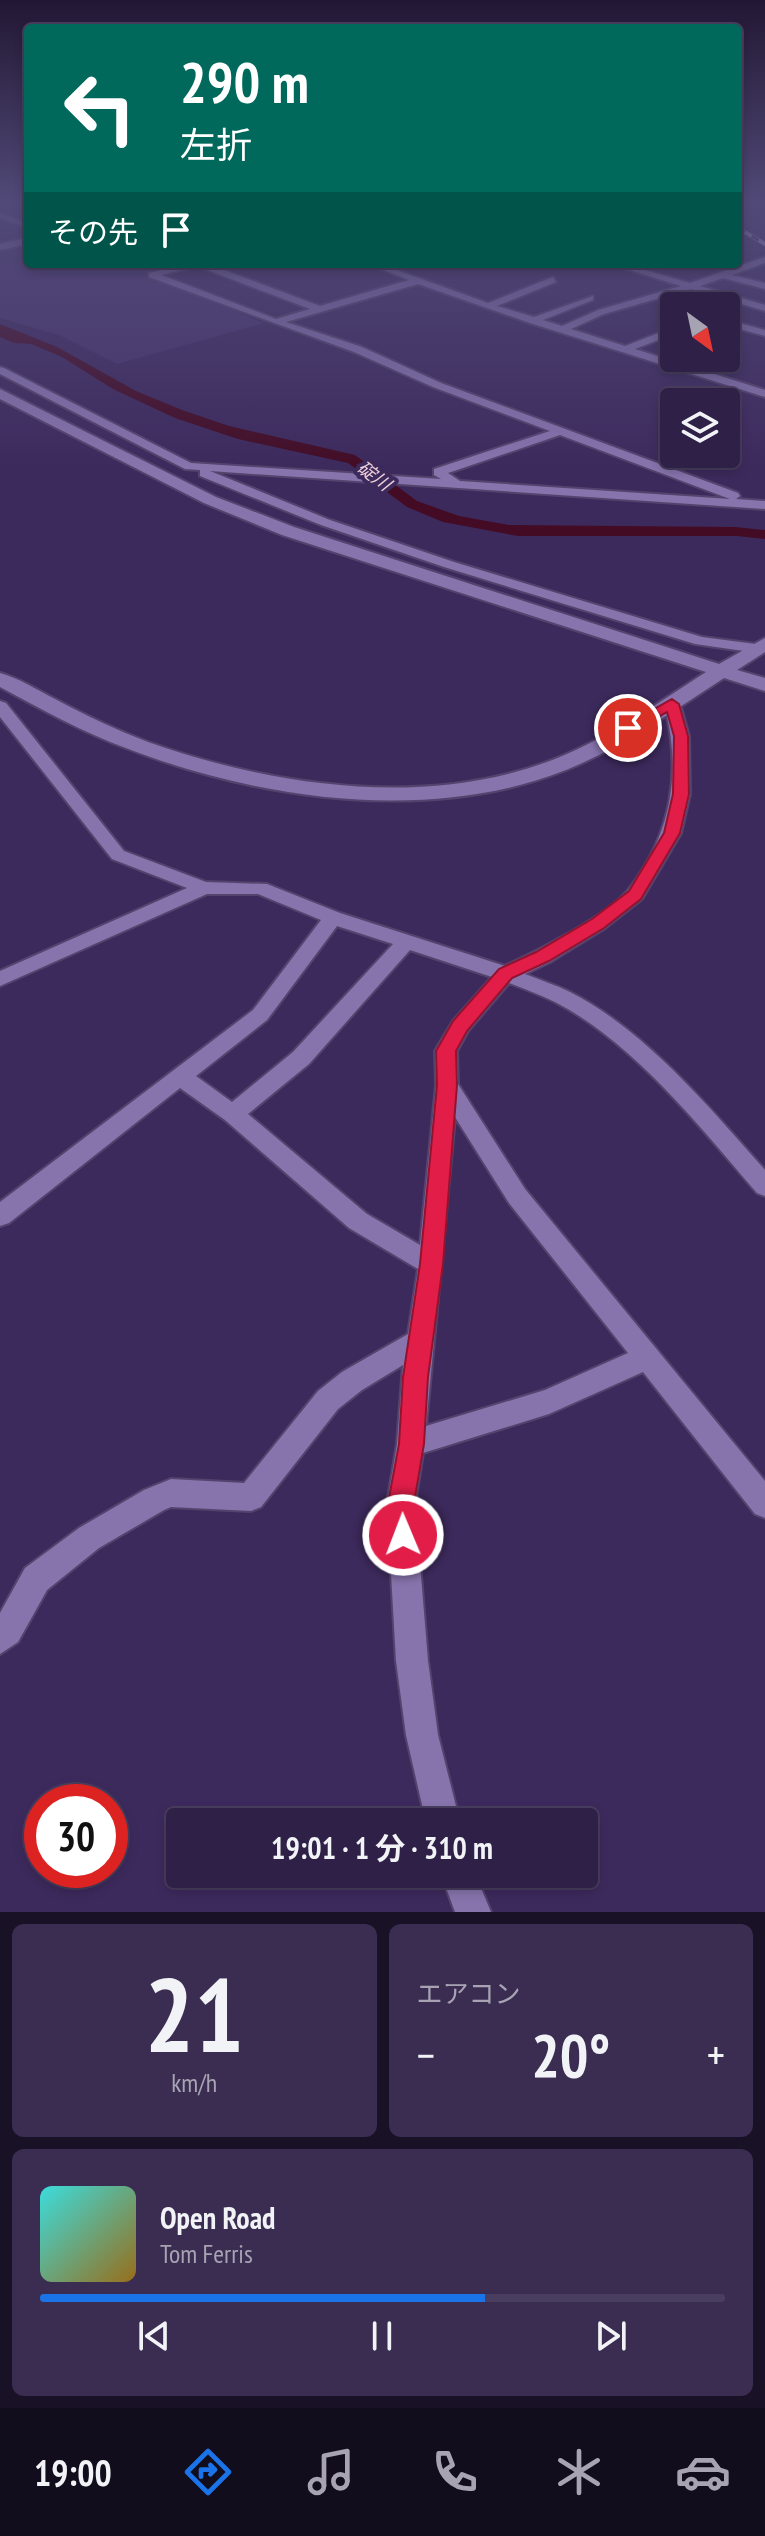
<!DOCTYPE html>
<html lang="ja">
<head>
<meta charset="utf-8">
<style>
	body { margin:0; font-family:"PT Sans Narrow","Noto Sans JP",sans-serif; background:#3a2d51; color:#f1f3f6; height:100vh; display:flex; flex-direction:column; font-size:30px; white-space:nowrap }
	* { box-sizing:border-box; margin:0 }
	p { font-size:26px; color:#a7a3b3 }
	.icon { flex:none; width:44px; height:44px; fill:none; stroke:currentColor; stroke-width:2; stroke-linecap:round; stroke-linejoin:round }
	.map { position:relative; height:1912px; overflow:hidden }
	.details { display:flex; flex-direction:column; gap:12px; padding:12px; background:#191226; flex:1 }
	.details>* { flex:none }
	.banner { position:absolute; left:24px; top:24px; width:718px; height:244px; border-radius:8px; box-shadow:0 4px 12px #0003,0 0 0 2px #493e5f; background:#00695c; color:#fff; overflow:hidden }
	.needle { width:52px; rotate:147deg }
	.buttons { position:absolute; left:660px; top:292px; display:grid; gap:16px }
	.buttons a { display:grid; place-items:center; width:80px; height:80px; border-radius:8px; background:#2e2046; box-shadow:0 4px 12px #0003,0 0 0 2px #493e5f; font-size:40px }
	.speed { position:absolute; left:24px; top:1784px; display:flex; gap:16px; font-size:40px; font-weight:700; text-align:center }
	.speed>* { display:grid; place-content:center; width:104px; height:104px; border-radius:50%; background:#2e2046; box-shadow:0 4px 12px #0003,0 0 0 2px #493e5f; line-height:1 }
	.speed .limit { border:12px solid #d22; background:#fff; color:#111 }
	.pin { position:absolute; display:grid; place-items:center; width:68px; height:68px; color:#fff; margin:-34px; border:4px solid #fff; border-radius:50%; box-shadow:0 2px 8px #0007 }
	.me { position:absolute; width:88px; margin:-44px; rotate:359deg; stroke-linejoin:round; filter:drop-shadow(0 0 6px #0008) }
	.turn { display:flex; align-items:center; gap:28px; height:168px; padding:0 24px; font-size:36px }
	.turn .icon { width:104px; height:104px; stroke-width:2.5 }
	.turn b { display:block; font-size:56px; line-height:68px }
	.then { display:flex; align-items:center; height:76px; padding:0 24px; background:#0003; gap:16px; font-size:30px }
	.big { font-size:60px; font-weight:700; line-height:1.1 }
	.details .widget { flex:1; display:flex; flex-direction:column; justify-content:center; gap:12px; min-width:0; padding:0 28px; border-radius:12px; background:#3a2d51 }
	.details .dial { align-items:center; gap:0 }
	.dial b { font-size:104px; line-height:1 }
	.song { display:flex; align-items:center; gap:24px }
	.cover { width:96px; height:96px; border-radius:12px; background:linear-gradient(135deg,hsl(180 70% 55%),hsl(40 70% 35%)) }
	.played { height:8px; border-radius:4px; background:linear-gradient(90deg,#1a73e8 65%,#493e5f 65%) }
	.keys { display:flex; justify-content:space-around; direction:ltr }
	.heat { display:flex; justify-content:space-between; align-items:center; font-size:44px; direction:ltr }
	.details .tiles { flex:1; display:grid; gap:12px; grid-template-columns:1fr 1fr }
	.widget:last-child { grid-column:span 2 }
	.trip { position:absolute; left:166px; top:1808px; width:432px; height:80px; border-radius:8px; background:#2e2046; box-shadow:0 4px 12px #0003,0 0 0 2px #493e5f; font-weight:700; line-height:80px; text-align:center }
	.menu { display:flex; height:128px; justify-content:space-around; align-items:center; background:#120d1c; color:#a7a3b3 }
	.menu .icon { width:56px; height:56px }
	.menu .on { color:#1a73e8 }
	.menu b { font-size:36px; color:#f1f3f6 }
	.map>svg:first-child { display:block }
	.built { fill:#48336b }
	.water { fill:#430c24 }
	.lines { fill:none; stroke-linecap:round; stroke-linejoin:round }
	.minor-casing { stroke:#55436e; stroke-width:4 }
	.tertiary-casing { stroke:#55436e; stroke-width:4 }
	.minor { fill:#8774ad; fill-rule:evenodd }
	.tertiary { fill:#8774ad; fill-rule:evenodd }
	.rail-casing { stroke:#cec4e2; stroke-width:4 }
	.rail { stroke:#3d2a5d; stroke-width:3; stroke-dasharray:8; stroke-linecap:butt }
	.route { fill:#e11d48; stroke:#92132f; stroke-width:2 }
	.labels { text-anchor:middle; stroke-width:8; stroke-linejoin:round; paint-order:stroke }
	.far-water-label { font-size:18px; font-style:italic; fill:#efd1d9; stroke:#3d2a5d }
</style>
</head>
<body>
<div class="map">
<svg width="765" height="1912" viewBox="0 0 765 1912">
	<rect width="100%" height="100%" fill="#3d2a5d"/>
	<polygon class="built" points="28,244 28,264 187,264 146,275 264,323 117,364 59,335 0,318 0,249"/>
	<polygon class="water" points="0,324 57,347 136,391 182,410 229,426 355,455 417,501 459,516 509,525 735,527 765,530 765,539 737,536 518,536 443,522 407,507 348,463 238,439 175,418 113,389 62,357 31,344 14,343 0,337"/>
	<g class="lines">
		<g class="minor-casing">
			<g id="minor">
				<polygon points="0,213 28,223 28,228 0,218"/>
				<polygon points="28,238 28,244 0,250 0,244"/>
				<path d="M765 257V263L732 275 765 283V289L723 278 700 286 765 305V311L691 289 604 314 571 329 625 346 674 327V334L635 349 765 390V397L530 323 418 284 286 322 362 347 441 383 738 493 740 496 736 499 765 501V509L210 471 330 520 454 562 702 637 763 645V651L758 653 695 644 444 567 321 525 200 476V470L185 469 0 374V367L4 368 191 463 441 479 434 475V469L550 431 433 387 354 352 149 277V273L185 264H208L320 306 409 280 368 264H380L488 303 553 277 556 282 497 306 534 317 593 296V300L543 320 562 326 598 310 681 286 610 264H624L690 283ZM197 266 310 309 276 319 161 275ZM560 435 730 499 460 481 448 473Z"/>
				<polygon points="702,297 705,302 674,306 676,304"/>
				<polygon points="739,323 765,330 765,336 736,328"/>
				<path d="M672 699 680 704 689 736 690 794 681 833 642 899 605 928 550 962 525 974C540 980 556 985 570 992 645 1030 710 1108 765 1170V1196L757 1193C700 1127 633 1042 555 1002 541 995 525 989 509 983L468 1031 457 1051 458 1084 525 1189 765 1481V1518L755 1514 643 1372 549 1414 423 1453 415 1503 428 1661 438 1735 460 1822H426L406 1735 396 1661 387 1503 397 1444 403 1365 362 1390 338 1409 261 1507 251 1511 171 1507 164 1510 99 1548 47 1590 18 1642 0 1654V1613L25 1568 79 1528 144 1490 171 1479 244 1483 318 1391 342 1372 408 1334 418 1269 349 1228 225 1120 180 1088 9 1223 0 1226V1202L253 1010 321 920 258 894H207L0 986V971L187 888 112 859 0 717V701L6 703 124 851 206 882 267 884 340 913 505 966C536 952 609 915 629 889 672 834 682 770 664 704ZM337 926 393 944 293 1052 232 1102 196 1076 267 1020ZM410 950 492 977 453 1021 435 1051 436 1085 420 1245 367 1214 248 1114 309 1064ZM455 1117 509 1203 628 1353 545 1390 426 1426Z"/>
				<polygon points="441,1874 475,1874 491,1912 455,1912"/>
			</g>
		</g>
		<g class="tertiary-casing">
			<path id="tertiary" d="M0 389 216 497 294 527 719 664 765 638V652L737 670 765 678V691L724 678C673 711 623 747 566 770 430 824 260 800 126 748 82 732 41 709 0 687V673C19 678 37 690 55 699 85 715 116 730 148 742 273 786 420 808 547 762 604 741 655 705 706 672L282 535 204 503 0 399Z"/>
		</g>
		<use href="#minor" class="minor"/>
		<use href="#tertiary" class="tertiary"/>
		<g class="rail-casing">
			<polyline id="rail" points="738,228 765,244"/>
		</g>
		<use href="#rail" class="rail"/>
	</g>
	<linearGradient id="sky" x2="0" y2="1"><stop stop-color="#221733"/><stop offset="0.43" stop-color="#514a78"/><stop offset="1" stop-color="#514a78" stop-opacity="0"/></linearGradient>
	<rect width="765" height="470" fill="url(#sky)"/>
	<polygon class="route" points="672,699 679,704 688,736 689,794 680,833 641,899 604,928 549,961 512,978 467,1031 456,1051 457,1085 443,1264 428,1377 424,1444 414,1503 416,1535 412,1544 403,1548 394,1544 390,1535 388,1503 399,1444 403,1377 420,1264 437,1085 436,1051 453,1021 499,969 536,952 592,919 629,891 664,833 673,794 674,736 667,712 634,731 628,732 621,728"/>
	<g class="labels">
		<g class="far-water-label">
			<text transform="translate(374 476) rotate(37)" y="6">碇川</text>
		</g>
	</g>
</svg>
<div class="buttons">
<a><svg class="needle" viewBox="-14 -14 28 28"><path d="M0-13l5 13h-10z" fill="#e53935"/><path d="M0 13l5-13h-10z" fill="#a7a3b3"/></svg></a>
<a><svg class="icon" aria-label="layers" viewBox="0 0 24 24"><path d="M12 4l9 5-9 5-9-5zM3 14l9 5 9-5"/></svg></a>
</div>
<div class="speed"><div class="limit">30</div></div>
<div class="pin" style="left:628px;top:728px;background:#d93025"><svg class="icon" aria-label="arrive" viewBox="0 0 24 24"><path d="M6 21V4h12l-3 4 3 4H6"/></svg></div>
<svg class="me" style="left:403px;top:1535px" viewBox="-20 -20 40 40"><circle r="17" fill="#e11d48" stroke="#fff" stroke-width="3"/><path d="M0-11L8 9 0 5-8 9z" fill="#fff"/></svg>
<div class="trip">19:01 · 1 分 · 310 m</div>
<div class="banner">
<div class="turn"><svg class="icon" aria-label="left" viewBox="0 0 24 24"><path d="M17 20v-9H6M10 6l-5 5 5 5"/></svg><div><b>290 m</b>左折</div></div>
<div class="then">その先<svg class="icon" aria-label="arrive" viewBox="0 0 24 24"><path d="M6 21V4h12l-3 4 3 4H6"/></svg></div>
</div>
</div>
<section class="details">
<div class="tiles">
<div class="widget dial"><b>21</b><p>km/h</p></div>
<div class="widget"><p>エアコン</p>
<div class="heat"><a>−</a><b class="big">20°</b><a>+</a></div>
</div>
<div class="widget">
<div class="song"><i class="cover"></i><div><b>Open Road</b><p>Tom Ferris</p></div></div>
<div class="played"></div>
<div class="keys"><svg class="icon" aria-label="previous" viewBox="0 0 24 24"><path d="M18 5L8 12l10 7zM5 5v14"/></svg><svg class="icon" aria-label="pause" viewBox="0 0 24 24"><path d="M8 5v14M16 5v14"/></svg><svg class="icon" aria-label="next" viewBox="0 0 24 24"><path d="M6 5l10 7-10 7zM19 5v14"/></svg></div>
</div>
</div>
</section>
<nav class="menu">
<b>19:00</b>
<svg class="icon on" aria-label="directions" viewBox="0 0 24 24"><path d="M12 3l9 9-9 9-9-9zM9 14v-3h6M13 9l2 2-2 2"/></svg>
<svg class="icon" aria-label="music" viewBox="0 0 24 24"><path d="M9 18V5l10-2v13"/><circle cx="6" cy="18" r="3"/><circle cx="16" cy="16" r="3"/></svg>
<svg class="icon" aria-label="phone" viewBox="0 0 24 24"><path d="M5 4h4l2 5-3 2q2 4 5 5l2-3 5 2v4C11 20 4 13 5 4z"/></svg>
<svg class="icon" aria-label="climate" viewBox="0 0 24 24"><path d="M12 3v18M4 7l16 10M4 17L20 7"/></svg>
<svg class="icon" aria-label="car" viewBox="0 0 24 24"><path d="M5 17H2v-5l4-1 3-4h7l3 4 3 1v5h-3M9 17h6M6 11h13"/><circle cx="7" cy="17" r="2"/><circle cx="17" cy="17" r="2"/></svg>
</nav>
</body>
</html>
